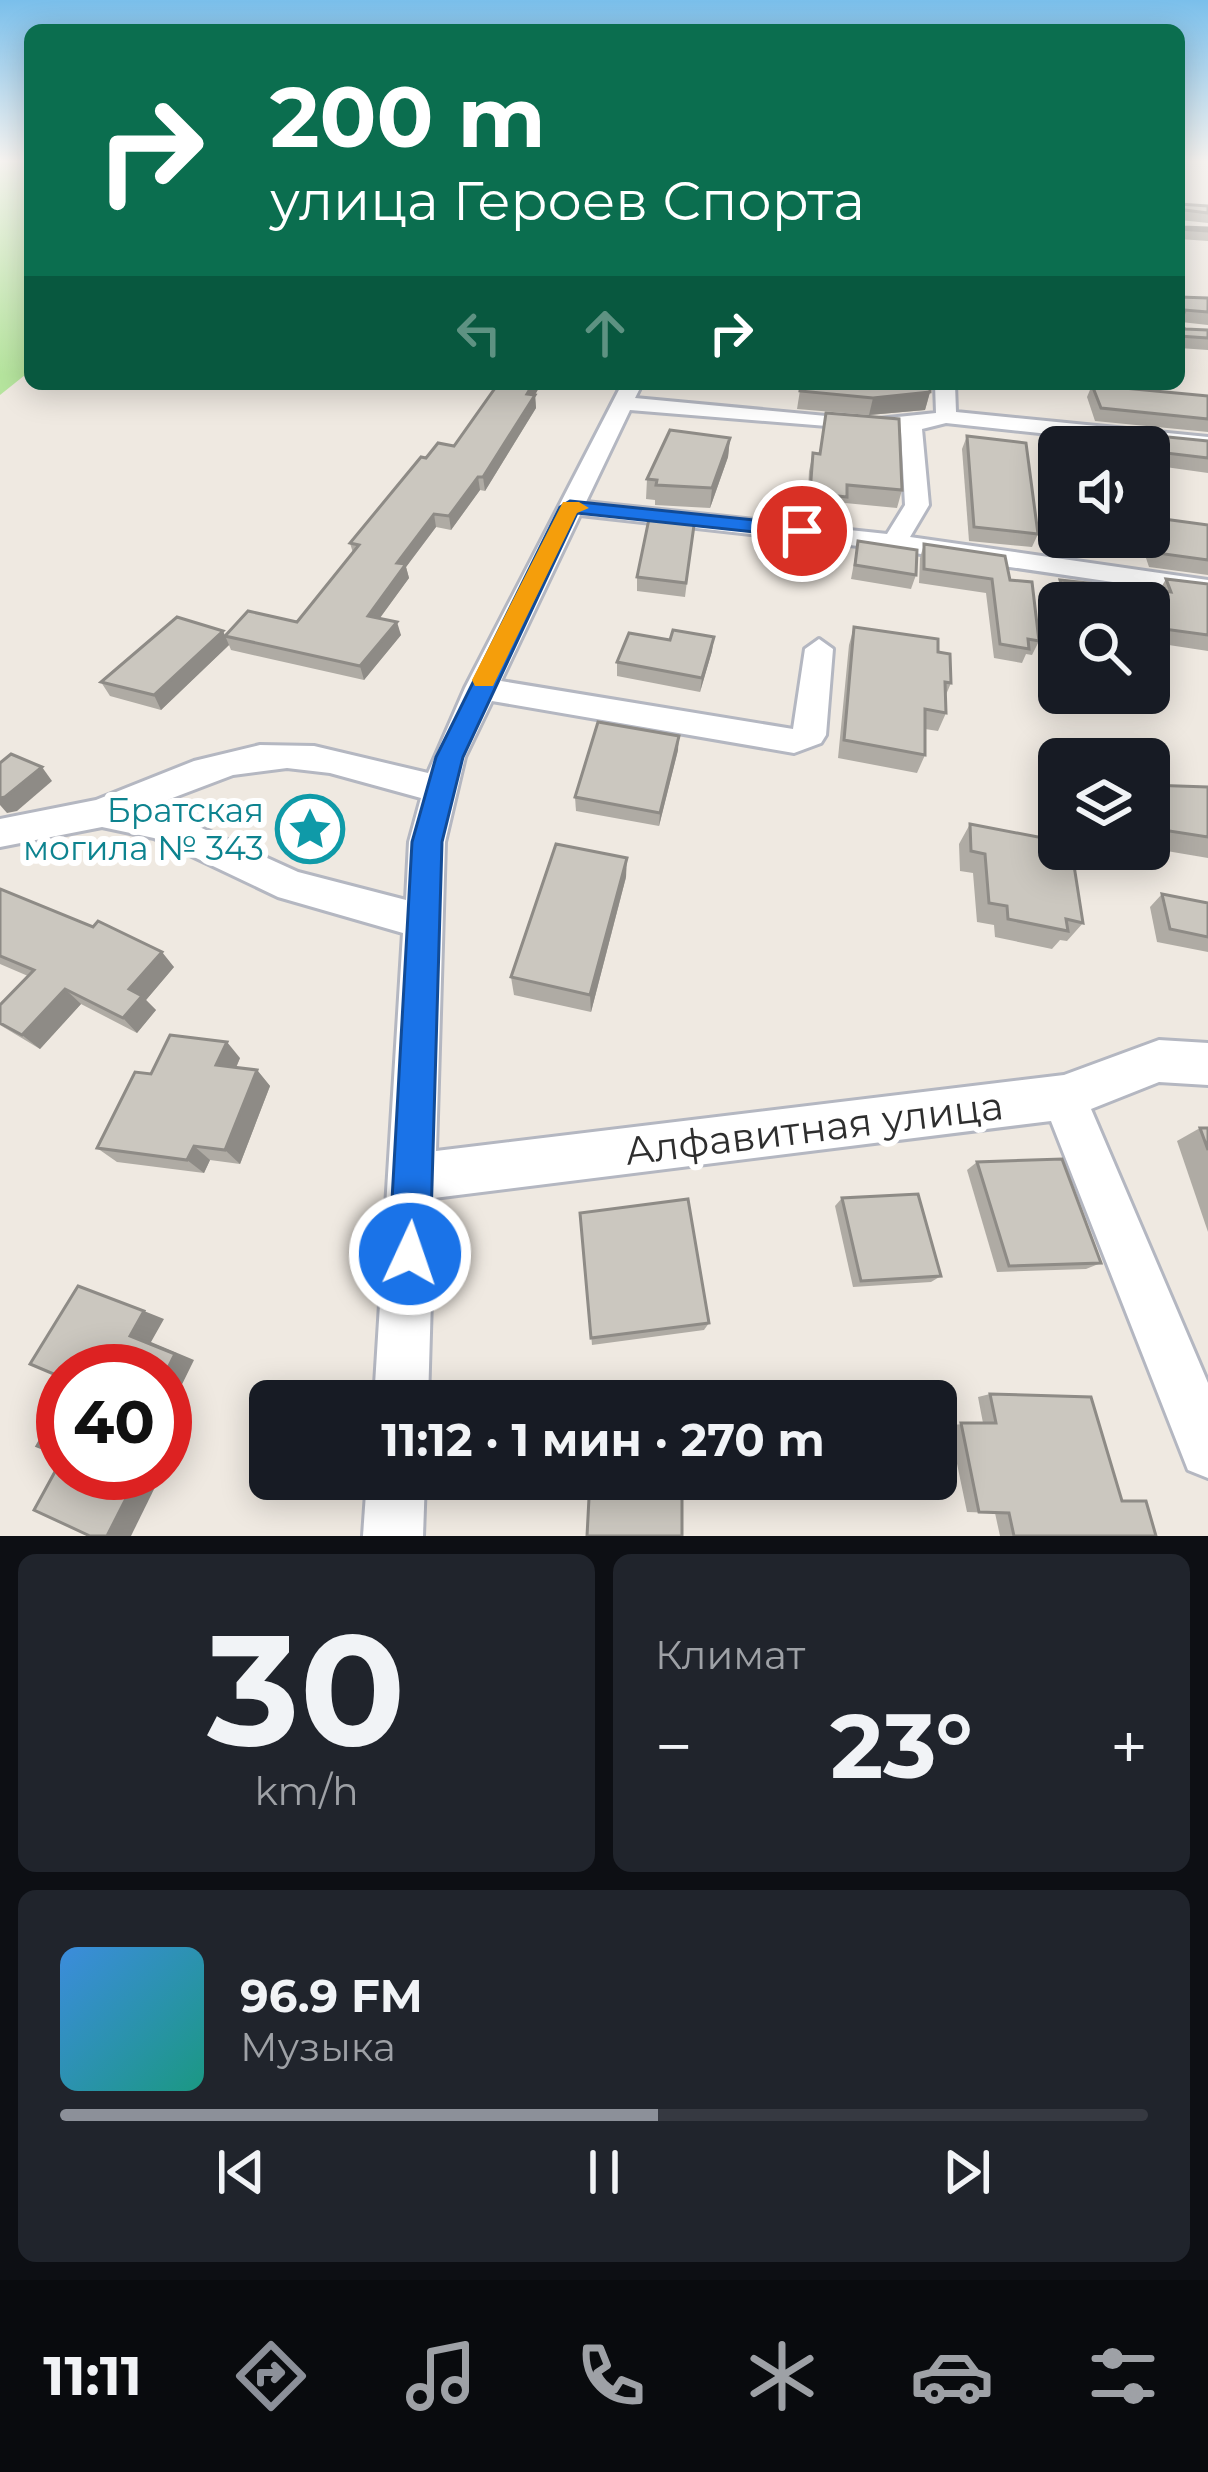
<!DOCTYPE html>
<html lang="ru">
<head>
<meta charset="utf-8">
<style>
	body { margin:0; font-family:Montserrat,sans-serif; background:#20242c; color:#f1f3f6; height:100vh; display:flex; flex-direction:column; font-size:45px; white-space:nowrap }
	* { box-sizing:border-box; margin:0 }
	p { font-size:39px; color:#9ea1a6 }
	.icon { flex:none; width:66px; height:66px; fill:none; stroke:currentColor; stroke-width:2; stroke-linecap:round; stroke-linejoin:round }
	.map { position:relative; height:1536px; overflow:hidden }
	.sheet { display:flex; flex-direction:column; gap:18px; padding:18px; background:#0d0f14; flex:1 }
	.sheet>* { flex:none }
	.hud { position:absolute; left:24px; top:24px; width:1161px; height:366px; border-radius:18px; box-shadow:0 6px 30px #0003; background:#0b6e4f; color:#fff; overflow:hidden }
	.tools { position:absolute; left:1038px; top:426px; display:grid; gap:24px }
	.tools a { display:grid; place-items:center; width:132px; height:132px; border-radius:18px; background:#171b24; box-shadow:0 6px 30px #0003; font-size:60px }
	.speed { position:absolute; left:36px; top:1344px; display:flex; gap:24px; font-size:60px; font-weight:700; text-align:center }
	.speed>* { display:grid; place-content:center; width:156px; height:156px; border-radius:50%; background:#171b24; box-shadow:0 6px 30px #0003; line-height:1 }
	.speed .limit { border:18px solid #d22; background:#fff; color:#111 }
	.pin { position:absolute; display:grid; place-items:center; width:102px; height:102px; color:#fff; margin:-51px; border:6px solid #fff; border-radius:50%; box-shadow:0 3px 12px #0007 }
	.me { position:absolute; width:132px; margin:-66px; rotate:3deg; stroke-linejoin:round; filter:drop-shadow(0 0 9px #0008) }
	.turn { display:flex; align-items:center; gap:42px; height:252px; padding:0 48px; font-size:54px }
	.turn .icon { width:156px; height:156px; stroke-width:2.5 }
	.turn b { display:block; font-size:84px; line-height:102px }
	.lanes { display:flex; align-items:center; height:114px; padding:0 48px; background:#0003; justify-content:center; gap:60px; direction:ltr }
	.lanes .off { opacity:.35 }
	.big { font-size:90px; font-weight:700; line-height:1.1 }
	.sheet .card { flex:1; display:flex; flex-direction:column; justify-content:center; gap:18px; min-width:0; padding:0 42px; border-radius:18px; background:#20242c }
	.sheet .dial { align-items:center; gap:0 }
	.dial b { font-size:156px; line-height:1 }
	.song { display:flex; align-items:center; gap:36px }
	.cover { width:144px; height:144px; border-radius:18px; background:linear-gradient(135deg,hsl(210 70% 55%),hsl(170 70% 35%)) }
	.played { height:12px; border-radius:6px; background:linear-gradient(90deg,#8c9099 55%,#363941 55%) }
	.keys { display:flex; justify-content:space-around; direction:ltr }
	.heat { display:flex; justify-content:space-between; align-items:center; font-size:66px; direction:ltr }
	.sheet .tiles { flex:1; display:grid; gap:18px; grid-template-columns:1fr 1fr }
	.card:last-child { grid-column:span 2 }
	.trip { position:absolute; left:249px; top:1380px; width:708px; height:120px; border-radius:18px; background:#171b24; box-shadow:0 6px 30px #0003; font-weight:700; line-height:120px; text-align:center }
	.tabs { display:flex; height:192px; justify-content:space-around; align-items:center; background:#090b0e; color:#9ea1a6 }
	.tabs .icon { width:84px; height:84px }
	.tabs .selected { color:#8c9099 }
	.tabs b { font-size:54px; color:#f1f3f6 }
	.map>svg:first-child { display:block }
	.green { fill:#b6e59e }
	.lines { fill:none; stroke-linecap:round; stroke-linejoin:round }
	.minor-casing { stroke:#b4b7c1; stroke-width:6 }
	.minor { fill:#fff; fill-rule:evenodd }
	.wall { fill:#afaba4 }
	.shaded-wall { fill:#8e8b86 }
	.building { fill:#cbc7bf; stroke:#8e8b86; stroke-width:3 }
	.route { fill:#1a73e8; stroke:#114b97; stroke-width:3 }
	.slow { fill:#f59e0b }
	.labels { text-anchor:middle; stroke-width:12; stroke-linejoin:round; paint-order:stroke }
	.culture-label { font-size:33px; fill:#0d838f; stroke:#fff; text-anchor:end }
	.near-street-label { font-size:39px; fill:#2e2e2e; stroke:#fff }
</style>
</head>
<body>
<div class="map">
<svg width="1208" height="1536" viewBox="0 0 1208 1536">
	<rect width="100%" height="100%" fill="#efe9e1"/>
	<polygon class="green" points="0,160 30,160 30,371 0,395"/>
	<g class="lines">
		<g class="minor-casing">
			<g id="minor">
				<path d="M622 384H642L635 398 869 420 936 413 935 384H955L956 412 1208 437V451L946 423 922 429 929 505 910 537 1208 580V596L894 550 580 515 501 681 793 729 805 649 819 639 833 649 826 735 821 743 794 753 492 701 465 757 445 842 436 1151 1064 1075 1159 1040 1208 1043V1085L1159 1082 1091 1109 1208 1383V1478L1188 1470 1051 1121 434 1198 428 1401H374L403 933 278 897 154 838 102 827 0 847V819L96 800 194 761 260 745 314 746 428 773 465 688ZM630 410 901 432 905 505 887 534 586 502ZM287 768 330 773 421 798 409 842 406 900 298 872 173 815 146 808 233 775Z"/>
				<polygon points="367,1479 425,1479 423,1536 363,1536"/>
			</g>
		</g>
		<use href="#minor" class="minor"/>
	</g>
	<g class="wall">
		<polygon points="1179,204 1208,206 1208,223 1180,220"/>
		<polygon points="1179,222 1183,227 1208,228 1208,241 1179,239"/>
		<polygon points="1179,297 1208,298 1208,325 1181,322 1180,324 1185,329 1208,330 1208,350 1179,348"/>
		<polygon points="495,384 541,384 535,395 536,408 485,491 480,490 451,530 436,527 406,567 409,578 380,618 401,635 364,680 231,650 229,645 161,710 110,696 101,682 223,631 225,636 297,622 353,553 350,543 426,458 454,446 497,387"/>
		<polygon points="801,384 930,392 925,410 869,415 797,409"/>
		<polygon points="1092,385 1208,396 1208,432 1095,421 1087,397"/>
		<polygon points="826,413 902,490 897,508 845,503 842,515 807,511 809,471 813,453 819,454"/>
		<polygon points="1108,431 1208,441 1208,473 1151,465 1149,469 1149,447 1103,447 1102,444"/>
		<polygon points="967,436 1038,534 1032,547 969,541 962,449"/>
		<polygon points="730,438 728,457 710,508 655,505 655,500 646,499 647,479"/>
		<polygon points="1149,517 1208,525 1208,575 1149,567 1139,537 1149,537"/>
		<polygon points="695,518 685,597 637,591 637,577"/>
		<polygon points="858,541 916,575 911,589 851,579"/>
		<polygon points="924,544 1010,580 1039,641 1032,655 1026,654 1022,663 994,658 986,593 919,583 920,558"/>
		<polygon points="1166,579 1208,584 1208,651 1149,642 1149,603 1059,603 1059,615 1053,593 1060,580 1159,591"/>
		<polygon points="854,627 938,652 951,683 945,697 946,713 938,731 925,729 925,755 917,773 838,758 849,645"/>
		<polygon points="712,651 700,692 617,676 617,662"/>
		<polygon points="678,750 659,826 576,811 575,797"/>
		<polygon points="1149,785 1208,787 1208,858 1149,848"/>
		<polygon points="970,824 1064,858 1083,923 1067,941 1060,940 1052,949 995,937 994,925 977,922 973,873 960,871 959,844"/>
		<polygon points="626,877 591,1012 514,995 511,977"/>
		<polygon points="0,889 174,967 146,1000 156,1010 137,1033 81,1004 40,1049 0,1025 0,1005 28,976 0,964"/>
		<polygon points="1162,894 1208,903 1208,952 1157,942 1150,907"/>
		<polygon points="240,1058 236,1068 257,1070 270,1086 240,1164 210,1160 204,1173 117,1162 97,1148 151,1074"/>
		<polygon points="1200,1128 1208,1128 1208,1232 1177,1141"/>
		<polygon points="977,1162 1101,1263 1086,1269 997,1272 967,1170"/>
		<polygon points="842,1198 941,1276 931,1282 853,1287 835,1206"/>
		<polygon points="580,1213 709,1323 704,1330 592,1345"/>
		<polygon points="990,1394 1122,1501 1156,1536 1000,1536 995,1513 967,1512 949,1425 983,1423 978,1397"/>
	</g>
	<g class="shaded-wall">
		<polygon points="533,384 541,384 528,407 527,394"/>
		<polygon points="930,392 925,410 869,415 873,398"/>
		<polygon points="535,395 536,408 485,491 483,477"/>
		<polygon points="730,438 728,457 710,508 712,488"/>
		<polygon points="478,477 480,490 451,530 449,516"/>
		<polygon points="434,514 436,527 406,567 409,578 371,630 368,616 397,563"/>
		<polygon points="397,622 401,635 364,680 360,666"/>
		<polygon points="223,631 229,645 161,710 154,695"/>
		<polygon points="714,637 712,651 700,692 702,678"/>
		<polygon points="679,736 678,750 659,826 660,813"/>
		<polygon points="42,767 52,781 17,811 7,813 0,805 0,798"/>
		<polygon points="627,858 626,877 591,1012 590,995"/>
		<polygon points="162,952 174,967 146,1000 156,1010 137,1033 123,1018 129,989"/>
		<polygon points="65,989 81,1004 40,1049 22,1035"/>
		<polygon points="227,1042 240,1058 230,1081 216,1065"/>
		<polygon points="257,1070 270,1086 240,1164 225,1150"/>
		<polygon points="194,1146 210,1160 204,1173 187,1160"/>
		<polygon points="144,1311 164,1319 151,1342 194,1360 165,1419 165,1374 130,1336"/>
		<polygon points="139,1473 162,1473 131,1536 107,1536"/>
	</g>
	<g class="building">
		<polygon points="1179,204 1208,206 1208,213 1184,210 1179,222"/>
		<polygon points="1179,222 1183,227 1208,228 1208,231 1179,229"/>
		<polygon points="1179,297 1208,298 1208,312 1185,310 1180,324 1185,329 1208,330 1208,338 1179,336"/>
		<polygon points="498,384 533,384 527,394 535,395 483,477 478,477 449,516 434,514 397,563 406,564 368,616 397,622 360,666 225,636 248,611 297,622 359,545 350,543 421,457 426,458 438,443 454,446"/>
		<polygon points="801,384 930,384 930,392 873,398 800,391"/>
		<polygon points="1092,385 1208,396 1208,419 1101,408"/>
		<polygon points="826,413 899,419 902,490 847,485 847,497 810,493 813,453 820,454"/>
		<polygon points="670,430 730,438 712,488 656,485 657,480 647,479"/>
		<polygon points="1108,431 1208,441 1208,458 1149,451 1149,447 1114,447"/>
		<polygon points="967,436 1026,443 1038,534 974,527"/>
		<polygon points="650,514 695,518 686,583 637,577"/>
		<polygon points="1149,517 1208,525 1208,560 1157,553 1149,530"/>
		<polygon points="858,541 917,550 916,575 855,565"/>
		<polygon points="924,544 1005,556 1010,580 1032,582 1039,641 1028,639 1029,649 1000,644 992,579 924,569"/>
		<polygon points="1166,579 1208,584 1208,635 1149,627 1149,603 1067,603 1060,580 1171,592"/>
		<polygon points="177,617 223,631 154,695 101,682"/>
		<polygon points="854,627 938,639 938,652 950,654 951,683 945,682 946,713 925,709 925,755 844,740"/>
		<polygon points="673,630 714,637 702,678 617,662 629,633 670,640"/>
		<polygon points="598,722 679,736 660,813 575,797"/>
		<polygon points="11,754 42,767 5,797 0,798 0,763"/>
		<polygon points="1149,785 1208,787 1208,837 1150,828"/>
		<polygon points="970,824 1059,841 1059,849 1063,849 1064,858 1073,859 1083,923 1066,919 1068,931 1008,919 1007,906 989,903 985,854 971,851"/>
		<polygon points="556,844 627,858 590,995 511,977"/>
		<polygon points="0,889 93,927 98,921 162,952 129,989 142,996 123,1018 65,989 22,1035 0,1023 0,1005 34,970 0,956"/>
		<polygon points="1162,894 1208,903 1208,937 1170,929"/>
		<polygon points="170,1035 227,1042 216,1065 257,1070 225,1150 194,1146 187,1160 97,1148 135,1072 151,1074"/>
		<polygon points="1200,1128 1208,1128 1208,1150"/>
		<polygon points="1062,1159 1101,1263 1009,1266 977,1162"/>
		<polygon points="918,1194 941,1276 861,1281 842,1198"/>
		<polygon points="688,1199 709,1323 591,1338 580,1213"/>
		<polygon points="78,1286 144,1311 130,1336 175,1354 165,1374 165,1371 63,1371 63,1378 30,1364"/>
		<polygon points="990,1394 1091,1397 1122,1501 1146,1501 1156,1536 1014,1536 1009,1513 979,1512 961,1423 996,1423"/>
		<polygon points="63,1401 63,1456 37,1446"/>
		<polygon points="63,1457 63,1473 139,1473 107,1536 90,1536 34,1510"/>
		<polygon points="590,1479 682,1479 682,1536 587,1536"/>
	</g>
	<linearGradient id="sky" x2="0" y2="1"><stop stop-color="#7abfeb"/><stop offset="0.43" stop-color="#f8f5f2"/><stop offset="1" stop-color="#f8f5f2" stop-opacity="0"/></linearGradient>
	<rect width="1208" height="375" fill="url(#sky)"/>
	<polygon class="route" points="570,501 802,525 812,531 802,537 577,513 463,757 442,842 430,1254 424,1269 410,1275 395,1269 389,1254 412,842 436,757 560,507"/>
	<polygon class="slow" points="563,502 579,502 589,508 577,513 493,686 475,686 472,680"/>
	<defs>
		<g id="sight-ring" transform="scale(3.45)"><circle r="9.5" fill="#fff" stroke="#0f9aa8" stroke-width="1.5"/><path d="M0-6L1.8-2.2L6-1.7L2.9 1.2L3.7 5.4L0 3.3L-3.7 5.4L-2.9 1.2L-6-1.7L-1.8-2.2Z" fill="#0f9aa8"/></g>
	</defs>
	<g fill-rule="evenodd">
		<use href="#sight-ring" x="310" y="829"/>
	</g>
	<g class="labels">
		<g class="culture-label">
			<text x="264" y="822">Братская<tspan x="264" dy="38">могила № 343</tspan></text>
		</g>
		<g class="near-street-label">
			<text transform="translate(814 1128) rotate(-7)" y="14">Алфавитная улица</text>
		</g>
	</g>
</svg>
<div class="tools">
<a><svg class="icon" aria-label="sound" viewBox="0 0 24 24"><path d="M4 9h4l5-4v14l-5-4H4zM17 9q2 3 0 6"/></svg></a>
<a><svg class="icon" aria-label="search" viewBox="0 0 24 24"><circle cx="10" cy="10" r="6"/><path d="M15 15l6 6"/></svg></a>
<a><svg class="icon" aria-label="layers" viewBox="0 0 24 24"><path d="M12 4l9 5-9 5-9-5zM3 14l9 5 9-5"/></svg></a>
</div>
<div class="speed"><div class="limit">40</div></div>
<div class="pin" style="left:802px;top:531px;background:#d93025"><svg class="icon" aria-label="arrive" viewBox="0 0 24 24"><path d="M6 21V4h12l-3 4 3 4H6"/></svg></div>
<svg class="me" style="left:410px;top:1254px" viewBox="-20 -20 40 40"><circle r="17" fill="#1a73e8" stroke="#fff" stroke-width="3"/><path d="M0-11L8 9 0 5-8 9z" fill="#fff"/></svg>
<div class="trip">11:12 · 1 мин · 270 m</div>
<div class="hud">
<div class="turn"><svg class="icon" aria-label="right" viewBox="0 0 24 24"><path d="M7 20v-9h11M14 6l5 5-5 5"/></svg><div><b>200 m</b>улица Героев Спорта</div></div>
<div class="lanes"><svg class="icon off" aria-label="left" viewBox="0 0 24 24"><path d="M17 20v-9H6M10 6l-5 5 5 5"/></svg><svg class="icon off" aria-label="ahead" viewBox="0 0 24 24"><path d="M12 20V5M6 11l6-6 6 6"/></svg><svg class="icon" aria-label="right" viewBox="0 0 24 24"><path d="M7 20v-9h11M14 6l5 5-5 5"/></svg></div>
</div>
</div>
<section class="sheet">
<div class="tiles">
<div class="card dial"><b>30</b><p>km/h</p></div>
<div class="card"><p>Климат</p>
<div class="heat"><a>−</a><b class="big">23°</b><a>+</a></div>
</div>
<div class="card">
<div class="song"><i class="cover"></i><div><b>96.9 FM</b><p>Музыка</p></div></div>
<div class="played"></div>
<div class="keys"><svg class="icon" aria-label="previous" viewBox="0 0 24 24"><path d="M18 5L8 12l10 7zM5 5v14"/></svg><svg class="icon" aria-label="pause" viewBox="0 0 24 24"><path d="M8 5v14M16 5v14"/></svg><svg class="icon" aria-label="next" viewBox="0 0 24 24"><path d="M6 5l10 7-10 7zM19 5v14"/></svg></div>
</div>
</div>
</section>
<nav class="tabs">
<b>11:11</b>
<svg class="icon selected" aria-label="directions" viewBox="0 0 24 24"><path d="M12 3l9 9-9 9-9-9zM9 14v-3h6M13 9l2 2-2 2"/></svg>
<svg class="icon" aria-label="music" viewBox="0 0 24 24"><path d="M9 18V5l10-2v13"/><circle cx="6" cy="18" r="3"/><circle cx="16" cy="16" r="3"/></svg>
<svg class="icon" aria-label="phone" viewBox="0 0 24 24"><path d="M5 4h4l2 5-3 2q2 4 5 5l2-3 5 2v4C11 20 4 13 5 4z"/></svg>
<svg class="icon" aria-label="climate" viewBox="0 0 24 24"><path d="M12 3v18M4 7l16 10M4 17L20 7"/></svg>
<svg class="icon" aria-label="car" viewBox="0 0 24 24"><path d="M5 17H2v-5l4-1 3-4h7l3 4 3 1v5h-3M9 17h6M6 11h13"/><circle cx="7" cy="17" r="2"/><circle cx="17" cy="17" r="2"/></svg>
<svg class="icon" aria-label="filters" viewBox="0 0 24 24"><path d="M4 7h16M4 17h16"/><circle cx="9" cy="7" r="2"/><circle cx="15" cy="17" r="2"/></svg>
</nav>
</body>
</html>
